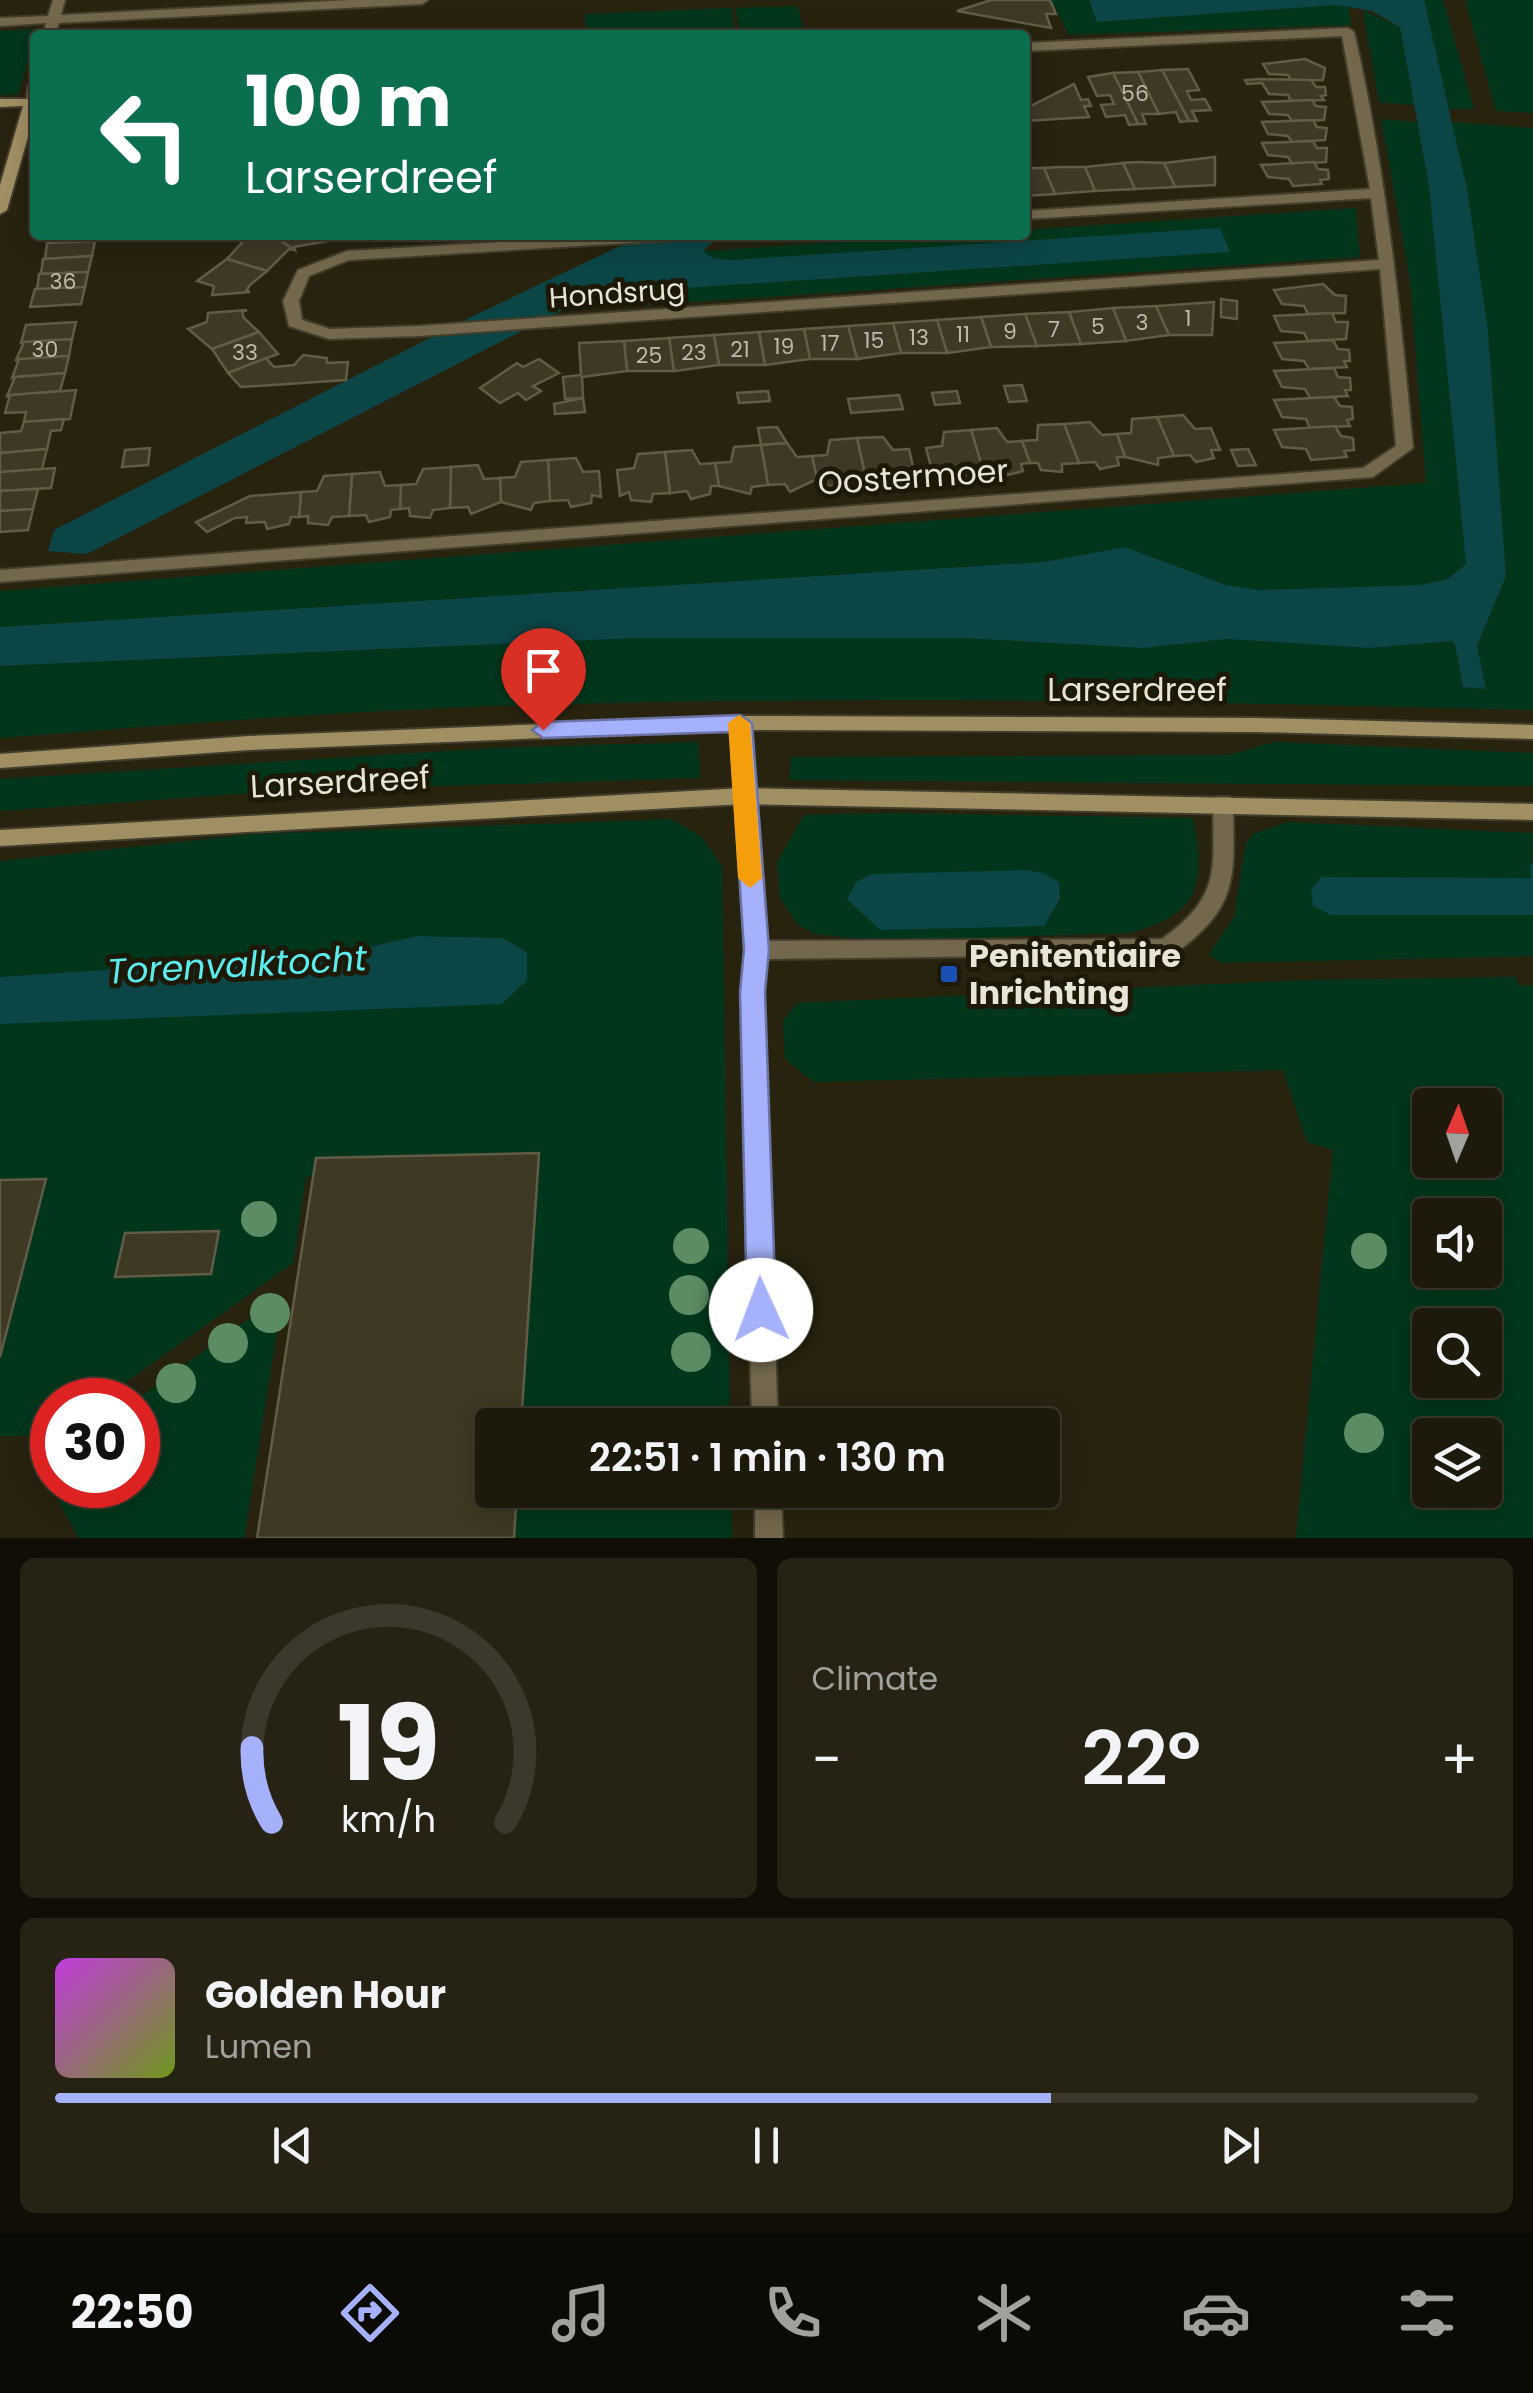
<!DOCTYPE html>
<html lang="en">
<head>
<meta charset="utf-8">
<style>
	body { margin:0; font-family:Poppins,sans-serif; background:#262314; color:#f1f3f6; height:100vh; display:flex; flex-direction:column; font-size:38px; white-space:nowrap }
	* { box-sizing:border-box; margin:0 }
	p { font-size:32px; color:#a1a19d }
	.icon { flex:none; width:55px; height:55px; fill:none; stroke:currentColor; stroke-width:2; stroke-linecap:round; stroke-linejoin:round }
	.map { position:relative; height:1538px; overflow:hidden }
	.panel { display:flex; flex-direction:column; gap:20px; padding:20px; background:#100e06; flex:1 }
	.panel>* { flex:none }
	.top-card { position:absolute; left:30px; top:30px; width:1000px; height:210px; border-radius:10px; box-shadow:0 5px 25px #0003,0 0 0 2px #3c382c; background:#0b6e4f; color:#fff; overflow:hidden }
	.needle { width:65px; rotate:2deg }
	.tools { position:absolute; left:1412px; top:1088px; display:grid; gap:20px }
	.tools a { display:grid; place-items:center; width:90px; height:90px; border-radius:10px; background:#1e1a0b; box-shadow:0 5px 25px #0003,0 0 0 2px #3c382c; font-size:50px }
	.speed { position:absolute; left:30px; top:1378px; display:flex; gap:20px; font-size:50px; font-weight:700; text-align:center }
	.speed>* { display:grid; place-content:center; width:130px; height:130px; border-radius:50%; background:#1e1a0b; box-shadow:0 5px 25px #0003,0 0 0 2px #3c382c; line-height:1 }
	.speed .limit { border:15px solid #d22; background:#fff; color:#111 }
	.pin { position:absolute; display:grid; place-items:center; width:85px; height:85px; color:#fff; margin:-102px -42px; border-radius:50% 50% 50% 0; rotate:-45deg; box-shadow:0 0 10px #0007 }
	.pin .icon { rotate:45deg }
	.me { position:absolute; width:110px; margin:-55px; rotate:358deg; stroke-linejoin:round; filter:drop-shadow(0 0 8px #0008) }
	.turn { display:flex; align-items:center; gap:35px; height:210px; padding:0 50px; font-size:45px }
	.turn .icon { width:130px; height:130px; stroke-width:2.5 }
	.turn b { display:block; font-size:70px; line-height:85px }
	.big { font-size:75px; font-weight:600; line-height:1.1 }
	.panel .widget { flex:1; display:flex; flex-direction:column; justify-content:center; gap:15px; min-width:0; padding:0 35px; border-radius:15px; background:#262314 }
	.panel .dial { align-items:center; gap:0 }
	.dial svg { height:260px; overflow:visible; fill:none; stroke:#3c382c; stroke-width:7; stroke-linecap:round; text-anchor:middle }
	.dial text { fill:#f1f3f6; stroke:none }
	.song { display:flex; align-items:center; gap:30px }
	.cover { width:120px; height:120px; border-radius:15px; background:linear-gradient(135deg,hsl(290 70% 55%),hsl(80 70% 35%)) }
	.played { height:10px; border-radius:5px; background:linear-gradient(90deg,#a5b1fc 70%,#3c382c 70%) }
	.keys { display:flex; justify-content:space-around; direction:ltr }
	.heat { display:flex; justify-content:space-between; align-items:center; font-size:55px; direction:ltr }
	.panel .tiles { flex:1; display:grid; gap:20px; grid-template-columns:1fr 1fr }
	.widget:last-child { grid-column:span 2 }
	.trip { position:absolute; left:475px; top:1408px; width:585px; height:100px; border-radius:10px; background:#1e1a0b; box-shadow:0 5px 25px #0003,0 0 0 2px #3c382c; font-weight:600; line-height:100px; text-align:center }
	.tab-bar { display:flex; height:160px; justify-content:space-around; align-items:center; background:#0c0a04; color:#a1a19d }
	.tab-bar .icon { width:70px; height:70px }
	.tab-bar .on { color:#a5b1fc }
	.tab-bar b { font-size:45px; color:#f1f3f6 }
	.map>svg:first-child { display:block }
	.green { fill:#00371c; fill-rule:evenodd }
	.water { fill:#0c4546 }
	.building { fill:#3e3924; stroke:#625c47; stroke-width:2.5 }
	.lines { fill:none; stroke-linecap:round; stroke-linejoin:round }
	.street-casing { stroke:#433e2b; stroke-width:4 }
	.secondary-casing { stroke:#433e2b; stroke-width:4 }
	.street { fill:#73684d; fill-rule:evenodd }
	.secondary { fill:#a18f64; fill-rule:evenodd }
	.tree { fill:#5b8c63 }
	.route { fill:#a5b1fc; stroke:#6b73a4; stroke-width:2.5 }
	.slow { fill:#f59e0b }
	.transit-dot { fill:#1a4fb4; stroke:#1e1906; stroke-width:4 }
	.labels { text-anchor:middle; stroke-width:10; stroke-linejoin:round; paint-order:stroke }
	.far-number-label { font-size:22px; fill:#bdb9ab }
	.far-street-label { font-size:28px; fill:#e7e4d8; stroke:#1e1906 }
	.street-label { font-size:32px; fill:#e7e4d8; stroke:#1e1906 }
	.poi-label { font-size:32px; font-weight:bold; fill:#e7e4d8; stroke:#1e1906; text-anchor:start }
	.water-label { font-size:35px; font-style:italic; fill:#5aecee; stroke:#1e1906 }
</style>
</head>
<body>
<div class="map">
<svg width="1533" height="1538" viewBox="0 0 1533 1538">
	<rect width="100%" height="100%" fill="#28230f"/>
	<g class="green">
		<polygon points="1051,0 1089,0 1098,22 1337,5 1348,7 1351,25 1069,35"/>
		<polygon points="1424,0 1443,0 1474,109 1449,109"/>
		<polygon points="1465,0 1533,0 1533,113 1496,111"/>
		<polygon points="798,6 804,35 740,35 736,8"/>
		<polygon points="731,8 736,35 586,35 585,14"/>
		<polygon points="1363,10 1400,27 1414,105 1379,102"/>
		<polygon points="38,29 18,94 0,95 0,31"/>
		<polygon points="1381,119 1417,122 1429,186 1466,564 1448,579 1419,585 1259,590 1226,585 1125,547 1044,562 0,627 0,591 1426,483 1410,280"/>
		<path d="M1452 122 1533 128V710C1186 701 839 695 492 706 328 712 164 725 0 738V666L637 638H964L1143 648 1226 639 1371 648 1451 641 1455 644 1463 687 1486 689 1477 646 1506 576 1488 331Z"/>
		<polygon points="1356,208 1360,257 562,311 594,294 1229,252 731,260 713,258 702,251 947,235 1025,235 1025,230"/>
		<polygon points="698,742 700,778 279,791 0,811 0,779 494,748"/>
		<polygon points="1275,742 1533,753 1533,786 789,780 791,757 1229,755"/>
		<path d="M888 813 1193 818C1206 884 1200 914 1130 933L877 941 815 934 798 925 780 898 777 862 804 815Z"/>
		<polygon points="671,819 702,837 722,866 730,1425 521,1425 538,1153 316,1158 313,1176 306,1177 293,1263 101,1400 52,1400 50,1436 0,1436 0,1357 46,1180 0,1180 0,1024 527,980 527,952 502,938 417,936 279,968 176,965 0,977 0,861 255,834"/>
		<polygon points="1288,822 1533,833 1532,878 1322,877 1331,915 1533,915 1533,956 1221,963 1209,954 1234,917 1246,843 1253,834"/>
		<path d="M1516 977 1519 986 1533 985V1538H1296L1333 1150 1307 1142 1283 1070 814 1082 785 1059 783 1021 797 1003 1308 980ZM1430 1105H1485V1160H1430ZM1430 1215H1485V1270H1430ZM1430 1325H1485V1380H1430ZM1430 1435H1485V1490H1430Z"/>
		<polygon points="283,1294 244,1538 79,1538 40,1469 52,1460 52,1485 138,1485 136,1400"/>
		<polygon points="517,1490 731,1490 732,1538 514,1538"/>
	</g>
	<g class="water">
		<polygon points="1089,0 1424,0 1467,189 1488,331 1506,576 1477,646 1486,689 1463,687 1455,644 1451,641 1371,648 1226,639 1143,648 964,638 637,638 0,666 0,627 1044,562 1125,547 1226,585 1259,590 1419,585 1448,579 1466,564 1429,186 1400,27 1372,11 1337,5 1097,22"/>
		<polygon points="1220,228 1230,252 594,294 87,554 48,551 54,530 471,317 643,235 721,235 703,251 713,258 731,260"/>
		<polygon points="1530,864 1533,864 1533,915 1331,915 1313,906 1311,889 1322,877 1531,878"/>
		<polygon points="1026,870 1043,873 1059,882 1060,899 1044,926 880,930 847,899 856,882 872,874"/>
		<polygon points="417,936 502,938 527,952 527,980 502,1004 0,1024 0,977 176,965 279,968"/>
	</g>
	<g class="building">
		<polygon points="991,0 1050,0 1056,14 1046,14 1051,28 957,11"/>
		<polygon points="1305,59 1325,68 1323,80 1291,81 1288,75 1269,74 1263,64"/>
		<polygon points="1188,69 1199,90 1187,91 1191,100 1205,99 1211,110 1192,111 1197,121 1189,121 1162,70"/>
		<polygon points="1162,70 1189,121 1180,122 1176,112 1159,114 1138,72"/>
		<polygon points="1138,72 1159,114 1142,114 1146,124 1138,124 1113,73"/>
		<polygon points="1113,73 1138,124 1129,125 1125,115 1106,117 1101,105 1114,104 1110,95 1097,96 1088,77"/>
		<polygon points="1260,79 1311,80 1316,87 1325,87 1326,95 1321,96 1324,100 1291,101 1288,95 1269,94 1262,83 1247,84 1245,80"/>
		<polygon points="1074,84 1081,100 1088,99 1091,106 1084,106 1089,117 1025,121 1025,109"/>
		<polygon points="1312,100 1316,106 1326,107 1324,120 1292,121 1288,115 1269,114 1262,102"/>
		<polygon points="1313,120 1317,127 1327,128 1325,140 1292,142 1288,136 1268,134 1262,122"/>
		<polygon points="1313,141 1317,148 1327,148 1326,162 1292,164 1288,157 1268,155 1262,143"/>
		<polygon points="1215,157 1215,185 1175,187 1164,163"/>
		<polygon points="1138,162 1164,163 1175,187 1135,189 1123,163"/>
		<polygon points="1314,162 1318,169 1328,170 1329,179 1320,180 1322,184 1293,186 1289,179 1268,177 1261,165"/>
		<polygon points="1123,163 1135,189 1095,191 1085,167"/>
		<polygon points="1059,167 1085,167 1095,191 1055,194 1044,168"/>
		<polygon points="1029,168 1044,168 1055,194 1025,196"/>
		<polygon points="52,235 97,235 95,241 50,244"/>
		<polygon points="249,235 272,235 295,250 289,249 267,271 227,259"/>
		<polygon points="272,235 331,235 333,240 294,247 295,250"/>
		<polygon points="95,241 92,256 45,259 47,243"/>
		<polygon points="92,256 88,272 41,274 43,259"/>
		<polygon points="227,259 267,271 250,285 246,291 250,292 212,295 214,286 197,281"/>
		<polygon points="88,272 85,287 37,290 39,274"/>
		<polygon points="1323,284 1335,295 1346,296 1345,313 1308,314 1304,306 1282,304 1274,290"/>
		<polygon points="85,287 81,304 30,307 35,289"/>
		<polygon points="1221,299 1237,301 1237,319 1221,317"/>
		<polygon points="1214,302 1212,335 1169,335 1156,306"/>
		<polygon points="1156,306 1169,335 1126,341 1113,308"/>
		<polygon points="1113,308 1126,341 1081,344 1069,312"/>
		<polygon points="247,310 242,312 244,318 259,332 212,349 188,329 207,322 208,313"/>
		<polygon points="1069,312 1081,344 1037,346 1025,314"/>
		<polygon points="1332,313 1336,322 1348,322 1346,339 1308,341 1304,333 1281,331 1274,316"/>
		<polygon points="1025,314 1037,346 991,347 981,317"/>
		<polygon points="981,317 991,347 947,353 937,320"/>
		<polygon points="937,320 947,353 901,353 893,323"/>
		<polygon points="76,322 72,339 21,343 26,325"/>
		<polygon points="893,323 901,353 857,359 848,326"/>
		<polygon points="848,326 857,359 810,359 804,329"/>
		<polygon points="804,329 810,359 765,365 759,332"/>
		<polygon points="259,332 278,354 228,373 212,349"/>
		<polygon points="759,332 765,365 719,365 714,335"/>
		<polygon points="714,335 719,365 674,371 669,338"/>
		<polygon points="669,338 674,371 627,371 624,341"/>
		<polygon points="72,339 69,356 16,360 24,342"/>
		<polygon points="1333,340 1338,349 1349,350 1350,361 1344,361 1347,367 1309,369 1304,361 1282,359 1274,343"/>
		<polygon points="624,341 627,371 582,377 583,398 565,399 563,377 581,375 579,343"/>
		<polygon points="303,355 327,358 327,363 348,362 346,380 241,387 228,373 266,358 274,367 294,365"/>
		<polygon points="69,356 65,373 12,378 19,359"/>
		<polygon points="539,359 559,373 533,386 541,391 526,400 518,393 500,403 480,388 517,363 523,367"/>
		<polygon points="1334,368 1338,377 1350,378 1351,390 1345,390 1348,396 1310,398 1305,389 1282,387 1274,371"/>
		<polygon points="65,373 60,391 7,396 15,377"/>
		<polygon points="1022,385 1027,401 1009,402 1004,386"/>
		<polygon points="76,390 70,419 24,422 26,412 5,413 10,395"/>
		<polygon points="768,391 770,401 739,403 737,393"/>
		<polygon points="957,391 960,403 935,405 932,393"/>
		<polygon points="899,395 903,409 851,413 848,399"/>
		<polygon points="1334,397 1340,406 1352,407 1353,419 1347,420 1350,426 1310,428 1306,419 1282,417 1274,400"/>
		<polygon points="583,398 585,412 555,414 554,404"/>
		<polygon points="1183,415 1195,429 1211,428 1220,450 1211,450 1214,458 1196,462 1190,455 1174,456 1157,417"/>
		<polygon points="1157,417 1174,456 1158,458 1158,465 1125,457 1117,434 1131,433 1132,419"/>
		<polygon points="64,419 61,430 51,431 47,449 0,453 0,433 21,431 24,422"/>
		<polygon points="1090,422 1102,435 1117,434 1125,457 1117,457 1119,465 1100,469 1095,462 1079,463 1064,424"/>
		<polygon points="1064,424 1079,463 1062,464 1062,472 1041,470 1038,463 1030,463 1022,441 1037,440 1038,425"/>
		<polygon points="1335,426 1341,436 1353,438 1354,450 1344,451 1347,457 1311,460 1306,449 1282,447 1274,430"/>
		<polygon points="777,427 787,443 761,445 758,428"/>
		<polygon points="997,428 1007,442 1022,441 1030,463 1021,464 1023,471 1004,476 999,469 983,470 971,430"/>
		<polygon points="971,430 983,470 966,471 965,479 945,477 942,470 933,474 926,448 942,446 944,432"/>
		<polygon points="883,437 893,450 909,449 915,475 906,473 906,480 888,485 883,477 866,479 857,438"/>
		<polygon points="857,438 866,479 850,480 848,487 828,486 825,478 817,479 812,456 827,455 830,440"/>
		<polygon points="787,443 797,457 812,456 817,479 790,492 785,484 768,485 761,445"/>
		<polygon points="761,445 768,485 752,487 750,494 719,486 715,463 731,462 734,447"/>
		<polygon points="150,448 148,465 122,467 125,450"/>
		<polygon points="47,449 42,469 0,472 0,453"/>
		<polygon points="1248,449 1256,465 1238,466 1231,450"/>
		<polygon points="692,450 700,464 715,463 719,486 711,486 710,494 691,499 687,491 670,493 665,452"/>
		<polygon points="665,452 670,493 653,494 651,502 631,500 629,492 620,496 617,470 634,468 638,454"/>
		<polygon points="576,458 583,472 599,471 601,497 592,495 591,503 571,507 568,500 550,501 548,460"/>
		<polygon points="548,460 550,501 534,503 531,510 501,502 500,478 515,477 521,462"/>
		<polygon points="478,465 484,479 500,478 501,502 471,514 468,507 450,508 451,467"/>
		<polygon points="451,467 450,508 433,510 430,518 410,516 409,508 400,509 401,485 416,484 423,469"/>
		<polygon points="55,468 51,488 0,491 0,472"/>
		<polygon points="380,472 385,486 401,485 400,509 391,510 390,517 369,522 366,515 349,516 352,474"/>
		<polygon points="352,474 349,516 332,517 328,525 308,523 308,516 299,517 301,492 317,491 324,476"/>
		<polygon points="38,489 33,509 0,511 0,491"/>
		<polygon points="301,492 299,517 291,517 289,524 267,529 265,522 246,523 247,517 235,518 207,532 196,522 250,496"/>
		<polygon points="33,509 28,530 0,532 0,511"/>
		<polygon points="539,1153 521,1425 492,1425 492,1490 517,1490 514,1538 257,1538 316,1158"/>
		<polygon points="46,1179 0,1357 0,1180"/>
		<polygon points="219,1231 211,1274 115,1277 125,1233"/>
	</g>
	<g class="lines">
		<g class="street-casing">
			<g id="street">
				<polygon points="53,0 65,0 61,15 350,0 428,0 422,4 59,23 55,35 43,35 46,23 0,26 0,18 48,16"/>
				<path d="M1348 28 1354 32C1386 170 1400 308 1413 448L1373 477 0 582V570L1363 468 1396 446 1380 269 419 336 329 339 289 326 283 301 298 270 347 251 619 235H699L692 239 349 260 309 276 299 301 302 320 330 329 419 326 1379 260 1371 198 1025 219V211L1370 189 1342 36 1025 51V43Z"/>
				<polygon points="35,82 35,105 26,105 28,86"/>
				<path d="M741 716 751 723 766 941 1162 939C1222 896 1213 869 1213 802L1216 797H1230L1233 802C1234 878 1240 906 1174 954L766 959 763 992 778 1425H752L741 992 745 950 731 723Z"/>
				<polygon points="755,1490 781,1490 783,1538 755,1538"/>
			</g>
		</g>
		<g class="secondary-casing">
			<g id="secondary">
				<polygon points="0,99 35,99 35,112 7,210 0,214 0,185 23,106 0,107"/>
				<polygon points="741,716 1256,718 1533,725 1533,739 1256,732 741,730 249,750 0,768 0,754 249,736"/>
				<polygon points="743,788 1533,804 1533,820 743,804 0,846 0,830"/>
			</g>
		</g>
		<use href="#street" class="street"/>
		<use href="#secondary" class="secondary"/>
	</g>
	<g class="tree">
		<circle cx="259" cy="1219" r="18"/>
		<circle cx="691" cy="1246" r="18"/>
		<circle cx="1369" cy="1251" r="18"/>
		<circle cx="689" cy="1295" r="20"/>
		<circle cx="270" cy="1313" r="20"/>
		<circle cx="228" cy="1343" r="20"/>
		<circle cx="691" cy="1352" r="20"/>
		<circle cx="176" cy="1383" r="20"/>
		<circle cx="1364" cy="1433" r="20"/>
	</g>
	<polygon class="route" points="740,715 752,723 769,950 765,992 776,1310 771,1319 761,1323 751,1319 747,1310 740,992 744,950 730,732 543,738 532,730 543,722"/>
	<polygon class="slow" points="739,715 750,723 762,878 750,888 738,878 728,723"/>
	<rect class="transit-dot" x="939" y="964" width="20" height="20" rx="5"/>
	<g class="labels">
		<g class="far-number-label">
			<text x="1135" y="101">56</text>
			<text x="63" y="289">36</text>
			<text x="1188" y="326">1</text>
			<text x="1142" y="330">3</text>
			<text x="1098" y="334">5</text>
			<text x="1054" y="337">7</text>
			<text x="1010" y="339">9</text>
			<text x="963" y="342">11</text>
			<text x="919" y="345">13</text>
			<text x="874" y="348">15</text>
			<text x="830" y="351">17</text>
			<text x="784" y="354">19</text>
			<text x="45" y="357">30</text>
			<text x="740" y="357">21</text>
			<text x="245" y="360">33</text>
			<text x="694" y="360">23</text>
			<text x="649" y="363">25</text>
		</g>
		<g class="far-street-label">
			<text transform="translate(617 293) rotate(-4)" y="10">Hondsrug</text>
		</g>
		<g class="street-label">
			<text transform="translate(913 477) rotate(-4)" y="11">Oostermoer</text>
			<text x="1137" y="701">Larserdreef</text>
			<text transform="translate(340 782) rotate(-3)" y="11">Larserdreef</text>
		</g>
		<g class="poi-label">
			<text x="969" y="967">Penitentiaire<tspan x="969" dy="37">Inrichting</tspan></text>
		</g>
		<g class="water-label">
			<text transform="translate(237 965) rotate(-3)" y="12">Torenvalktocht</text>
		</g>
	</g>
</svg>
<div class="tools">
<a><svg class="needle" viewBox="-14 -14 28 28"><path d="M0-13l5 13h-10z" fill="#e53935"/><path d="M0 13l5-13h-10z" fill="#a1a19d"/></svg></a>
<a><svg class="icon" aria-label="sound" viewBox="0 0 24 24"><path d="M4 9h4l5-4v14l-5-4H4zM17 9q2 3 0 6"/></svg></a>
<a><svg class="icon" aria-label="search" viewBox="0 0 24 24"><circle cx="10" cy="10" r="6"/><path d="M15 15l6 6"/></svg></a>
<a><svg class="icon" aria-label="layers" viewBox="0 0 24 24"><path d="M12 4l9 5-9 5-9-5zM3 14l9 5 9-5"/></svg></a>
</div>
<div class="speed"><div class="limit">30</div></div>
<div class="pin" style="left:543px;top:730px;background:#d93025"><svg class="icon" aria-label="arrive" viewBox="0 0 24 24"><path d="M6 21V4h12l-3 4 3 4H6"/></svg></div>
<svg class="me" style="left:761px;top:1310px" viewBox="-20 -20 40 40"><circle r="19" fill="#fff"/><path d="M0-13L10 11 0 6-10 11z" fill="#a5b1fc"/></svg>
<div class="trip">22:51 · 1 min · 130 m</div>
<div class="top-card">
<div class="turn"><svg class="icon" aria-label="left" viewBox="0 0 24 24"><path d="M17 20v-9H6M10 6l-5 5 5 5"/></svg><div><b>100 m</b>Larserdreef</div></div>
</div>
</div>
<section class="panel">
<div class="tiles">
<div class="widget dial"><svg viewBox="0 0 100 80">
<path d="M14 69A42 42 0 1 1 86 69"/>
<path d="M14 69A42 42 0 0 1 8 46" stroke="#a5b1fc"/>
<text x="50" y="56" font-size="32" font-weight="700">19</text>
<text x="50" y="72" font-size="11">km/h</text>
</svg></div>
<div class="widget"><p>Climate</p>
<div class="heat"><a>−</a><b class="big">22°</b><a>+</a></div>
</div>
<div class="widget">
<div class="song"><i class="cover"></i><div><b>Golden Hour</b><p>Lumen</p></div></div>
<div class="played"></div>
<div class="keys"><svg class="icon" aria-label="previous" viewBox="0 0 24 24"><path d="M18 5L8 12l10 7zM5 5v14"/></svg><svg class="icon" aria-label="pause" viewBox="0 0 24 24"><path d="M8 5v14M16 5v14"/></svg><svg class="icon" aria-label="next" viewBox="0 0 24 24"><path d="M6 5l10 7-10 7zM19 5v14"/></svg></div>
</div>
</div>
</section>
<nav class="tab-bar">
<b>22:50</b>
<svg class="icon on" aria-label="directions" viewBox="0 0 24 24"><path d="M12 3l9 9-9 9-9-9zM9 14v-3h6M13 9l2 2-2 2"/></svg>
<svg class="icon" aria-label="music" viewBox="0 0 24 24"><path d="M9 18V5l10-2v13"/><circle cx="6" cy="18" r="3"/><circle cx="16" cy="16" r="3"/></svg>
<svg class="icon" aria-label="phone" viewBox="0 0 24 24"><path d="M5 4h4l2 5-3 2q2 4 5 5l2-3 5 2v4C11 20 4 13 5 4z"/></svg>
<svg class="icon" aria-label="climate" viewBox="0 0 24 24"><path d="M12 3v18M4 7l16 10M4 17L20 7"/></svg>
<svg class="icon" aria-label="car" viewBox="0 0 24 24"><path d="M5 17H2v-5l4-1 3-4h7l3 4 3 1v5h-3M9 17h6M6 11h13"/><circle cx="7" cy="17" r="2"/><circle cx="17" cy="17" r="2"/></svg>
<svg class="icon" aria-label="filters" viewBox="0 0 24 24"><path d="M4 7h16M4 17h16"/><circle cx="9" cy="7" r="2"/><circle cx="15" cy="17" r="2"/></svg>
</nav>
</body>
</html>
